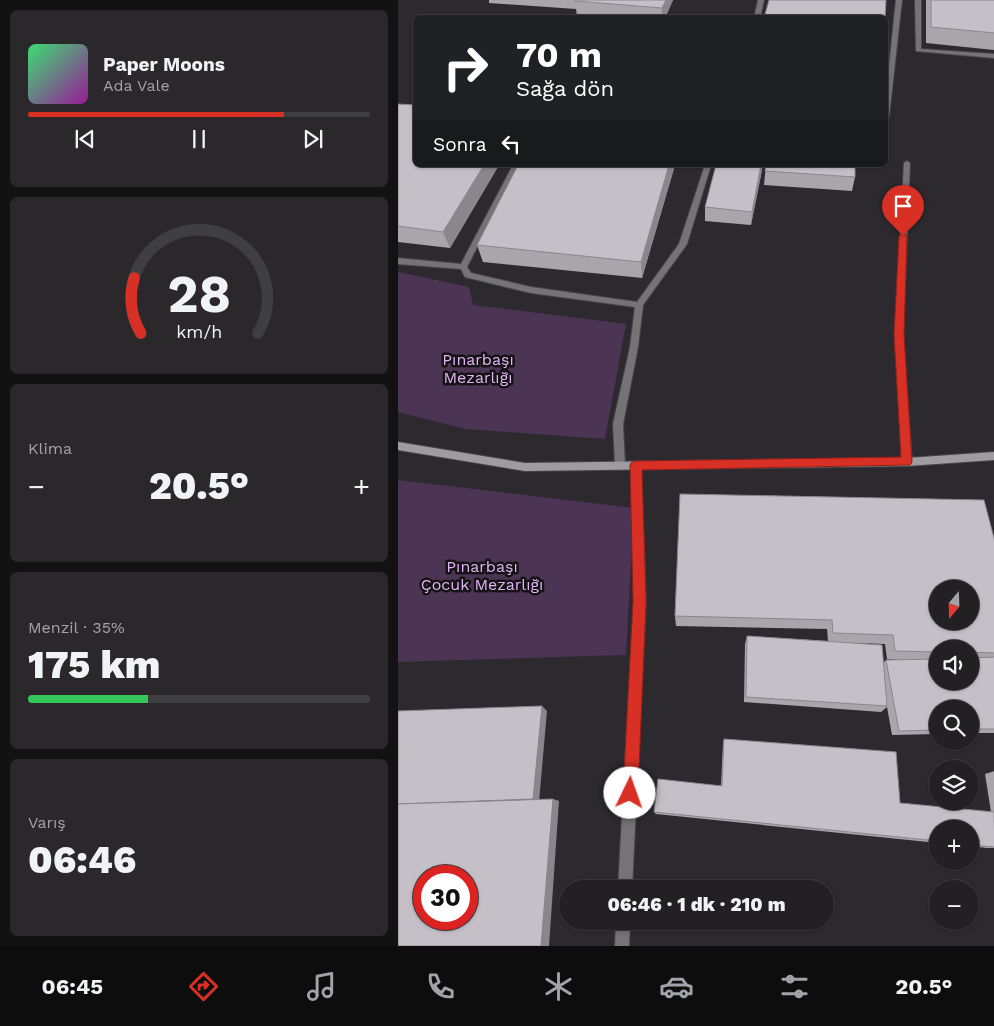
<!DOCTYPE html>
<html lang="tr">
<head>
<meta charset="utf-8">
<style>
	body { margin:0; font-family:"Work Sans",sans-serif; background:#2a282b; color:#f1f3f6; height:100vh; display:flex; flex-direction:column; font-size:19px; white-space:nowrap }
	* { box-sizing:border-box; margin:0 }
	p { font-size:16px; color:#a2a3a6 }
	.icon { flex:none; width:28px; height:28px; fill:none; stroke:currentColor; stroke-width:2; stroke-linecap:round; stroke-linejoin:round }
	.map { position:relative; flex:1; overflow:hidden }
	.side { display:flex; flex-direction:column; gap:10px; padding:10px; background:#131213; width:398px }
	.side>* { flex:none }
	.hud { position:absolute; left:15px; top:15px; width:475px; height:152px; border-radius:8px; box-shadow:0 1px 4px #0004,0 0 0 1px #3f3e41; background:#202124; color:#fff; overflow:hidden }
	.needle { width:32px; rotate:199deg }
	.controls { position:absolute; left:531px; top:580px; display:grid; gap:10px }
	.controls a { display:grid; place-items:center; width:50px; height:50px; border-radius:50%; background:#222023; box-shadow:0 1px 4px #0004,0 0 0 1px #3f3e41; font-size:25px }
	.speed { position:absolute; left:15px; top:865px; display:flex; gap:10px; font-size:25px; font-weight:700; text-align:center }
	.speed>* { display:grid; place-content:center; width:65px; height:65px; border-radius:50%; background:#222023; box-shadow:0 1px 4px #0004,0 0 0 1px #3f3e41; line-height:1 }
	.speed .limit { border:8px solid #d22; background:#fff; color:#111 }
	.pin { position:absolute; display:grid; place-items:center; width:42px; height:42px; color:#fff; margin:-51px -21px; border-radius:50% 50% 50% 0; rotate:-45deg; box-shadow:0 0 5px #0007 }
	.pin .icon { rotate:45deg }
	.me { position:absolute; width:55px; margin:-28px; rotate:3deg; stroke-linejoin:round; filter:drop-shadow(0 0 4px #0008) }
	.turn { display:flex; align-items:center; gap:18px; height:105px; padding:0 20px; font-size:22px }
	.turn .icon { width:65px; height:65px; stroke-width:2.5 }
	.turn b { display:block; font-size:35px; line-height:42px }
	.then { display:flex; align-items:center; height:48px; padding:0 20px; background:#0003; gap:10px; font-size:19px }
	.big { font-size:38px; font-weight:800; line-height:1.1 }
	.side .widget { flex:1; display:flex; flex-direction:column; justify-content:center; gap:8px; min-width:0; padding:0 18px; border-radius:8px; background:#2a282b }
	.side .dial { align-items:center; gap:0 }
	.dial svg { height:130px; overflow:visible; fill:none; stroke:#3f3e41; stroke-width:7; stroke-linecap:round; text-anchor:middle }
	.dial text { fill:#f1f3f6; stroke:none }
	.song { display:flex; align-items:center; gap:15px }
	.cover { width:60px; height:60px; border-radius:8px; background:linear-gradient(135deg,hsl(140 70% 55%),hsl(300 70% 35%)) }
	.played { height:5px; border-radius:2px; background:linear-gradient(90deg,#d93025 75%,#3f3e41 75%) }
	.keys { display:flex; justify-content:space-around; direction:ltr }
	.heat { display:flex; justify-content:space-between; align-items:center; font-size:28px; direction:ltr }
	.charge { height:8px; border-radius:4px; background:linear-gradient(90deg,#34c759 35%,#3f3e41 0) }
	.trip { position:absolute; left:161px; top:880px; width:275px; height:50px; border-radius:25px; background:#222023; box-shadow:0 1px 4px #0004,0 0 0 1px #3f3e41; font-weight:800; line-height:50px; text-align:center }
	.tabs { display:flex; height:80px; justify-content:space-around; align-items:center; background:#0e0d0e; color:#a2a3a6 }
	.tabs .icon { width:35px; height:35px }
	.tabs .active { color:#d93025 }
	.tabs b { font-size:22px; color:#f1f3f6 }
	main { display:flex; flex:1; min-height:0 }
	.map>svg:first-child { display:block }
	.green { fill:#4b3454 }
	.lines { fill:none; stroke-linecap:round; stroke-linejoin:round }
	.street-casing { stroke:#49464b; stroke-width:2 }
	.secondary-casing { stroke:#49464b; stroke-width:2 }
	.street { fill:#757376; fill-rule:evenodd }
	.secondary { fill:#9e9ca0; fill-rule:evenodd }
	.wall { fill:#a9a5ab; fill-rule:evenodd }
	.shaded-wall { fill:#8a868b }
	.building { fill:#c5c0c7; stroke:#8a868b; fill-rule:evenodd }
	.route { fill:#d93025; stroke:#8d1f18 }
	.labels { text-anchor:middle; stroke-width:5; stroke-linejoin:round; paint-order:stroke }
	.park-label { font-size:16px; fill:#e3b5f6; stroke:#151315 }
</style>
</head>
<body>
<main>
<section class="side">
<div class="widget">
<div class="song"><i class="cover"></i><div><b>Paper Moons</b><p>Ada Vale</p></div></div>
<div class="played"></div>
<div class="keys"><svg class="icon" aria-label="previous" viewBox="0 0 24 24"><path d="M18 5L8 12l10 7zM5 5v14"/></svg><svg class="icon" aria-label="pause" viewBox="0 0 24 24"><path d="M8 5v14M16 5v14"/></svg><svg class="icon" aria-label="next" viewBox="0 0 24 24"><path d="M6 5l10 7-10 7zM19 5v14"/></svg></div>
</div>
<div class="widget dial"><svg viewBox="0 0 100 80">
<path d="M14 69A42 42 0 1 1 86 69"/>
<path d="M14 69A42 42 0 0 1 10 35" stroke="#d93025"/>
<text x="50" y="56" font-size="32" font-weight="700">28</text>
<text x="50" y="72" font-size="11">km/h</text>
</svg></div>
<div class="widget"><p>Klima</p>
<div class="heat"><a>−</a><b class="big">20.5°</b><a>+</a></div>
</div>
<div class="widget"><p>Menzil · 35%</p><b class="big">175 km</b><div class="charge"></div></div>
<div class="widget"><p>Varış</p><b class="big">06:46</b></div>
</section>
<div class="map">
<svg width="597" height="946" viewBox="0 0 597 946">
	<rect width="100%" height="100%" fill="#2d2a2f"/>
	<g class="green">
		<polygon points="0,272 71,287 75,305 228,324 207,439 68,429 0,412"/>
		<polygon points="0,480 236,508 228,655 0,662"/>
	</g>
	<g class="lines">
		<g class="street-casing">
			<g id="street">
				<polygon points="360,0 366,0 362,18 356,18"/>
				<polygon points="498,0 504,0 491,117 488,119 488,94"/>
				<polygon points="517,0 523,0 523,49 597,54 597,58 518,51"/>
				<polygon points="509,161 512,163 505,335 514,462 512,465 506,465 504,462 497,335 506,163"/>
				<polygon points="115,165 121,165 69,267 73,273 133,287 239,302 281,244 307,165 313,165 289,244 245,305 240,347 225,424 227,466 226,469 218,469 217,466 215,424 232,347 237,307 133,293 67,277 63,269 0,264 0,258 63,264"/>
				<polygon points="238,461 242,462 243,465 248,601 234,889 220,889 236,601 233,465 234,462"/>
				<polygon points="218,921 232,921 231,946 217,946"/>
			</g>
		</g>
		<g class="secondary-casing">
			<polygon id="secondary" points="0,442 127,463 509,458 597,452 597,460 509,466 127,471 0,450"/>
		</g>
		<use href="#street" class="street"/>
		<use href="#secondary" class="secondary"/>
	</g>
	<g class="wall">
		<polygon points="91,0 275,0 267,18 192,18 179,16 178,9 91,3"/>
		<polygon points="528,0 597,0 597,50 528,43"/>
		<polygon points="0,104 101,165 52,248 0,242"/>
		<polygon points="277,165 244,278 85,262 79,245"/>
		<polygon points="365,165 353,225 307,221 307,207"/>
		<polygon points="368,165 457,177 454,191 366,185"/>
		<path d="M597 542V733H572V709H540V734L494 735 489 707 483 712 346 702 347 644 349 636 430 641 429 629 278 626 277 616ZM455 643 487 644 489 659H503L488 660 485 663ZM540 649H572V681H540Z"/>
		<polygon points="326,739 502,803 593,812 587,774 597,771 597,848 589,848 572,846 572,829 540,829 540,843 258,814 256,812 323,785 325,743"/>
	</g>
	<g class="shaded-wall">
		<polygon points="268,0 275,0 267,18 264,18 264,8"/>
		<polygon points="86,165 101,165 52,248 45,232"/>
		<polygon points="271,165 277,165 244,278 243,262"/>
		<polygon points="363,165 365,165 353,225 354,212"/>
		<polygon points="144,706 149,711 141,802 135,800"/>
		<polygon points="155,799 161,801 151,946 143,946"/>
	</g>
	<g class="building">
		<polygon points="177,0 268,0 264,8 177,1"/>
		<polygon points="371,0 488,0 487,18 366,18"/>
		<polygon points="533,0 597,0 597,33 533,27"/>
		<polygon points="0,104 18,105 18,165 86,165 45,232 0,226"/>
		<polygon points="120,165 271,165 243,262 79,245"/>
		<polygon points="318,165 363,165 354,212 307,207"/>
		<polygon points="368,165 457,165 457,177 367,171"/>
		<path d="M282 494 586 500 597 542V653L572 652V649H540V652L497 651 495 635 435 633 434 620 277 616ZM540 589H572V621H540Z"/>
		<polygon points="349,636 484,645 489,706 348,697"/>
		<polygon points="597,657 597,729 572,729 572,709 540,709 540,730 501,731 488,660 540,659 540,681 572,681 572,658"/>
		<polygon points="144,706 135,799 0,804 0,711"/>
		<polygon points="326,739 498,752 502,803 596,812 597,847 572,845 572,829 540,829 540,841 256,812 260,779 324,786"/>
		<path d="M155 799 143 946H0V804ZM26 876H69V919H26Z"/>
	</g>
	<polygon class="route" points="505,233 509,236 506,335 514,462 512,465 244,470 248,601 240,793 238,798 232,800 227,798 225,793 235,601 232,465 234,462 238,461 503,457 496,335 501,236"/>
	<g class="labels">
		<g class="park-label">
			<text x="80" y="365">Pınarbaşı<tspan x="80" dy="18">Mezarlığı</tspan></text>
			<text x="84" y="572">Pınarbaşı<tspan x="84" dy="18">Çocuk Mezarlığı</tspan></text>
		</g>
	</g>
</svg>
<div class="controls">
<a><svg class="needle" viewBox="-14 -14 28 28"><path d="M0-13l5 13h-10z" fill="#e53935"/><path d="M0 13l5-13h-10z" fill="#a2a3a6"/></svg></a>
<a><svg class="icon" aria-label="sound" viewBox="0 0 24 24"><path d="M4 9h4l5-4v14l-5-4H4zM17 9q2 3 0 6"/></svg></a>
<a><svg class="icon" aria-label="search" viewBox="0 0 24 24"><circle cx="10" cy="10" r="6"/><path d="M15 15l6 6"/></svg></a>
<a><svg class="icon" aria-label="layers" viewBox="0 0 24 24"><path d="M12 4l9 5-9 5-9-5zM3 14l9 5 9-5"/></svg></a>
<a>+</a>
<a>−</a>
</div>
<div class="speed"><div class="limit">30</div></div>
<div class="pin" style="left:505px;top:236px;background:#d93025"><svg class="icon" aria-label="arrive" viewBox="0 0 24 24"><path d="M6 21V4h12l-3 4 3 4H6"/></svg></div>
<svg class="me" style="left:232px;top:793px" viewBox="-20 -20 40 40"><circle r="19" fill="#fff"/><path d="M0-13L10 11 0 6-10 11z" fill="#d93025"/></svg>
<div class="trip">06:46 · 1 dk · 210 m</div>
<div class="hud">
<div class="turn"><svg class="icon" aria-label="right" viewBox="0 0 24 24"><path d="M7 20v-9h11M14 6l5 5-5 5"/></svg><div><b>70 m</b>Sağa dön</div></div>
<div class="then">Sonra<svg class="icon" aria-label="left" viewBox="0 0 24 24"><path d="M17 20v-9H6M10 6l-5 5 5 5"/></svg></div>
</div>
</div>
</main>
<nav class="tabs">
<b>06:45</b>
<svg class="icon active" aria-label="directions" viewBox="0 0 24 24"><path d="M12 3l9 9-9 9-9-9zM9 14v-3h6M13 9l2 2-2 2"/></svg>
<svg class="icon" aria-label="music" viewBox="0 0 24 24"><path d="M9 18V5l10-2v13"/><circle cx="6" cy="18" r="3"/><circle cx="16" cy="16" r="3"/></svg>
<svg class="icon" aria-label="phone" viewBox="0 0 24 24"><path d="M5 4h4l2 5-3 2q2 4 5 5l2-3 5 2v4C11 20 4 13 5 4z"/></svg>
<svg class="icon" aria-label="climate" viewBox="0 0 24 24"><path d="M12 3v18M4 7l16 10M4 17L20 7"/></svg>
<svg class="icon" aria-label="car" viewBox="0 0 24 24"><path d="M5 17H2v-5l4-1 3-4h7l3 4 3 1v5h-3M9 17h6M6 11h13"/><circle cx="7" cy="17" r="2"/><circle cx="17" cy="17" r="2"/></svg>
<svg class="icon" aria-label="filters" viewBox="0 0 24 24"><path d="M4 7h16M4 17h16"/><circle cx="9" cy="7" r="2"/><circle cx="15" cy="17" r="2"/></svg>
<b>20.5°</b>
</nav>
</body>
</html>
